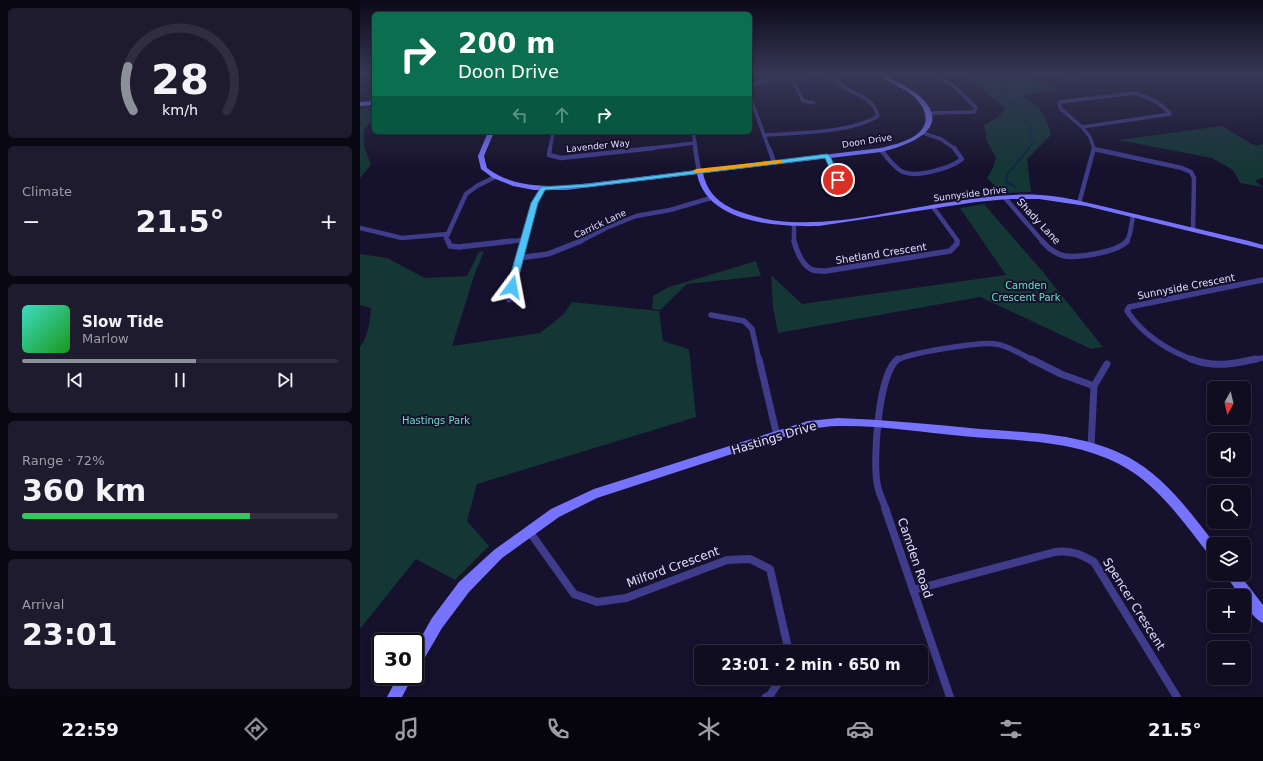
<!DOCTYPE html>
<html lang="en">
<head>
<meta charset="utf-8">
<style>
	body { margin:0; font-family:"DejaVu Sans",sans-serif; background:#1e1b2e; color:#f1f3f6; height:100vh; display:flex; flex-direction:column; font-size:15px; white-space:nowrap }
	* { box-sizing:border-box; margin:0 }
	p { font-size:13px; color:#9c9ca5 }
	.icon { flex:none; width:22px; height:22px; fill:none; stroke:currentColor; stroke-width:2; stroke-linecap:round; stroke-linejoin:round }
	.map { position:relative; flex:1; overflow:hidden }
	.drawer { display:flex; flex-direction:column; gap:8px; padding:8px; background:#090712; width:360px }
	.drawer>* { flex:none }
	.hud { position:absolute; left:12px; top:12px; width:380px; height:122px; border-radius:6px; box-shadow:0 2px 10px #0003,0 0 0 1px #302d3f; background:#0b6e4f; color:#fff; overflow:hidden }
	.needle { width:26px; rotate:188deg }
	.buttons { position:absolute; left:847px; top:381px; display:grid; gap:8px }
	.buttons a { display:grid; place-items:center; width:44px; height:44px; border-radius:6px; background:#100d21; box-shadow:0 2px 10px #0003,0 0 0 1px #302d3f; font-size:20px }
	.speed { position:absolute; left:12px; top:633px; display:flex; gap:8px; font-size:20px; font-weight:700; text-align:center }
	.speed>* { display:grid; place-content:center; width:52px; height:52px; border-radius:50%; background:#100d21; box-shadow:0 2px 10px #0003,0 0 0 1px #302d3f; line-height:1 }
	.speed .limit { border:2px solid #111; border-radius:6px; background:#fff; color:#111 }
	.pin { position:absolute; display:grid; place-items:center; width:34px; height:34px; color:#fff; margin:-17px; border:2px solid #fff; border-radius:50%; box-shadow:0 1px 4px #0007 }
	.me { position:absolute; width:44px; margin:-22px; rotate:13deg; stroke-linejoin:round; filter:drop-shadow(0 0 3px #0008) }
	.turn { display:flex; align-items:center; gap:14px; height:84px; padding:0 20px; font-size:18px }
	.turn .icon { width:52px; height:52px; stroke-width:2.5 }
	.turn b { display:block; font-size:28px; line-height:34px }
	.lanes { display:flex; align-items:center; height:38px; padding:0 20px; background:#0003; justify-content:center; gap:20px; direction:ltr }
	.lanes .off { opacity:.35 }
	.big { font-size:30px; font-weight:700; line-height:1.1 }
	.drawer .card { flex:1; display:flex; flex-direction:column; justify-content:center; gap:6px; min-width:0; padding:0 14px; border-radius:6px; background:#1e1b2e }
	.drawer .dial { align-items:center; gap:0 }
	.dial svg { height:104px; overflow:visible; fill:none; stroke:#302d3f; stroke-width:7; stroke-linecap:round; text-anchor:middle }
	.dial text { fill:#f1f3f6; stroke:none }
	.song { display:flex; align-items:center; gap:12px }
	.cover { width:48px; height:48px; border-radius:6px; background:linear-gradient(135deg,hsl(170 70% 55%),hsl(120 70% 35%)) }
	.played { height:4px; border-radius:2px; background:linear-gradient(90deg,#8c9099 55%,#302d3f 55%) }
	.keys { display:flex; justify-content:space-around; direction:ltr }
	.heat { display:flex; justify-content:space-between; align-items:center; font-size:22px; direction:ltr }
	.charge { height:6px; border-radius:3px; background:linear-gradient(90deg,#34c759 72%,#302d3f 0) }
	.trip { position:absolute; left:334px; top:645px; width:234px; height:40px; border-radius:6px; background:#100d21; box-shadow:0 2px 10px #0003,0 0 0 1px #302d3f; font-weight:700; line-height:40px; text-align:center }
	.dock { display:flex; height:64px; justify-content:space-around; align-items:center; background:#06050d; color:#9c9ca5 }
	.dock .icon { width:28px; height:28px }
	.dock .current { color:#8c9099 }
	.dock b { font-size:18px; color:#f1f3f6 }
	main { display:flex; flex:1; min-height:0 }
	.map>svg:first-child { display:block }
	.green { fill:#143635 }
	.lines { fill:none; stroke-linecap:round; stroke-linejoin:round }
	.stream-far1 { stroke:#0b234c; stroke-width:1 }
	.stream { stroke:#0b234c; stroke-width:1.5 }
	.street-far4 { stroke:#3e3c8b; stroke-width:3.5 }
	.street-far3 { stroke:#3e3c8b; stroke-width:4.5 }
	.street-far2 { stroke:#3e3c8b; stroke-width:5.5 }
	.street-far1 { stroke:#3e3c8b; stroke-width:7 }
	.street { stroke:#3e3c8b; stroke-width:8 }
	.secondary { fill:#7674ff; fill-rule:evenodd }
	.route { fill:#4fc3f7; stroke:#337fa1 }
	.slow { fill:#f59e0b }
	.labels { text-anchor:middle; stroke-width:4; stroke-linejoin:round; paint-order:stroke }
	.far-street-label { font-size:9px; fill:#e0ddff; stroke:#16112c }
	.street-label { font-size:10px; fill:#e0ddff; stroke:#16112c }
	.park-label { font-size:10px; fill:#66e2c2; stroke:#16112c }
	.near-street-label { font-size:12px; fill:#e0ddff; stroke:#16112c }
</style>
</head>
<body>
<main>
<section class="drawer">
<div class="card dial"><svg viewBox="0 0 100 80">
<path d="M14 69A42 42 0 1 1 86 69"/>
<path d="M14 69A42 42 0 0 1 10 35" stroke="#8c9099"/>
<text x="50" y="56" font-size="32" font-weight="700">28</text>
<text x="50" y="72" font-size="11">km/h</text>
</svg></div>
<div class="card"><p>Climate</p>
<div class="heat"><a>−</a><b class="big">21.5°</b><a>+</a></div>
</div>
<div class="card">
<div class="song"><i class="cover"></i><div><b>Slow Tide</b><p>Marlow</p></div></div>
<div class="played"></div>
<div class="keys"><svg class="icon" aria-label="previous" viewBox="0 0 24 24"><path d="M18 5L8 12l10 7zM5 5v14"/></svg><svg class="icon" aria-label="pause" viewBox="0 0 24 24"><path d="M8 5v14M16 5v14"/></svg><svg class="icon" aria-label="next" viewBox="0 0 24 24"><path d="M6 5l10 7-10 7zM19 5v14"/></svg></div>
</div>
<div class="card"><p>Range · 72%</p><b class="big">360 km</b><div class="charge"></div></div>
<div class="card"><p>Arrival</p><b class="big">23:01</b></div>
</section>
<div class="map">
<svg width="903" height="697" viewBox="0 0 903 697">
	<rect width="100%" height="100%" fill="#16112c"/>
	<g class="green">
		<path d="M596 74H654L679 81 702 90 668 94 662 97C680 106 686 115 691 135L667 159 671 192 642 193 627 178 633 168 636 158 627 141 624 125 638 117 646 109 609 79Z"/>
		<polygon points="14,107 14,119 4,130 4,146 11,165 0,178 0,109"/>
		<polygon points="862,126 895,146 903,144 903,178 898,179 895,181 903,187 880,183 873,170 852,158 758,140"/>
		<polygon points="624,204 683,272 743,347 731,349 620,297 418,333 413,308 411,275 442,304 646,275 600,208"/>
		<path d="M124 251 114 276 92 346 180 333 204 314 212 302 299 311 303 341 329 349 336 417 117 484 107 521 129 546 95 580 56 559 0 629V347C8 337 10 321 11 308L0 305V254L27 258 65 278 107 276 119 252Z"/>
		<polygon points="396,261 401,276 327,284 300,310 292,309 293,296 309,287"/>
	</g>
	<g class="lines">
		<polyline class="stream-far1" points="616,74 641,80 644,90 643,98 649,102 663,105 676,113 675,115 666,117 667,122 671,127 670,136 673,143 668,149"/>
		<polyline class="stream" points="656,187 646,182 647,175 669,148"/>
		<g class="street-far4">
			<polyline points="693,74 711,77 736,74"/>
			<polyline points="432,79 443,101 454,103"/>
			<path d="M390 86C411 77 450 74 473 77 478 80 480 85 485 88 499 96 514 99 518 116 491 133 436 133 404 135"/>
			<path d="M775 93C788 97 802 103 810 114L722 127 701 109 699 104 700 102Z"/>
			<polyline points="390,96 409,149"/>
			<polyline points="569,113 614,112 616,108 593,85 570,74"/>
			<polyline points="722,127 730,137 734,149"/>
			<polyline points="333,132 336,149"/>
			<polyline points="563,133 581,139 595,149"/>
			<polyline points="190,149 193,132"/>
			<polyline points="285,149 335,143"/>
		</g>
		<g class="street-far3">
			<polyline points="190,148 189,155 201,158 294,148"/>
			<polyline points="335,148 339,171"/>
			<polyline points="409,148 414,162"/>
			<polyline points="734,149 822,168 831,172 834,178 833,230"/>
			<path d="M521 150C527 157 534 168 543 172 557 178 591 168 602 159L594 148"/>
			<polyline points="467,156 478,180"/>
			<polyline points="645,198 683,242"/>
			<polyline points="719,203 734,148"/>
			<polyline points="573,207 597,240 597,242"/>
			<polyline points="434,224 434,242"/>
			<polyline points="0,228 42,238 88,234"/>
			<polyline points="88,242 86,238 106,194 117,186 135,177"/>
			<polyline points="142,242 163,240"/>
			<polyline points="164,242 174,203 183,188"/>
			<polyline points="219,242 246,228 276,216 310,210 351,198"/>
			<polyline points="767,242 770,233 773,216"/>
		</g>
		<g class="street-far2">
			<polyline points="88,241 90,246 99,247 152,241"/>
			<path d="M434 241C436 250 443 267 453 270 457 271 462 271 466 271L590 251 597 244V241"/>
			<path d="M682 241C688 248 695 254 705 256 719 258 758 252 767 241"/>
			<polyline points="158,258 188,254 221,241"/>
			<polyline points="149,300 164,241"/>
			<polyline points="351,315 384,321 392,329 399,360"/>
			<path d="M537 360C550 353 621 341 636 344 649 346 661 354 672 360"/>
			<path d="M834 360C808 351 782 334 767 311L769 307 903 280"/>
			<polyline points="891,360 903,358"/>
		</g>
		<g class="street-far1">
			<polyline points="399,359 417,436"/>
			<polyline points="671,359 701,374 734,386"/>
			<path d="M831 359C854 368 873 364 896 359"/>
			<polyline points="731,447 734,386 747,364"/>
			<path d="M526 509C523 501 518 492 517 483 513 460 518 372 538 359"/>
		</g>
		<g class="street">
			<polyline points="525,508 590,697"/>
			<polyline points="169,531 214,594 237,602 266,598 367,560 390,559 410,569 429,652"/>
			<path d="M553 590 695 552C710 550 721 554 734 562L817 697"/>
			<polyline points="406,697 410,695 422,678"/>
		</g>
		<g class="secondary">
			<path d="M520 74H525C534 82 547 86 557 94 597 127 550 145 521 152L343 173C347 193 360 204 378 211 442 236 519 213 584 203 615 198 648 193 680 195 712 197 743 207 775 214 813 223 851 232 889 241L903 245V249L726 206 679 199H648L616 202 459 226C419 227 347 224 337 174L206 190H174L153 186 133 178 121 169 118 156 128 132H134L124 156 127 168C151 186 177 186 206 186L521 148C532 145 543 143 553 137 575 124 565 104 548 92 539 86 527 83 520 74Z"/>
			<polygon points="898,74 903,74 903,76 898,75"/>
			<polygon points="14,101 14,105 0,106 0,102"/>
			<path d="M478 418C525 420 573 424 620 429 670 433 722 433 768 457 805 477 830 512 855 544H854V558L850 556C824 523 798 484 759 464 711 439 655 441 602 436 561 432 519 425 478 426 468 426 458 428 448 429L237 498 199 517 142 558 109 592 82 628 60 666 55 668V648L72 618 99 582 134 550 191 509 234 489 448 421Z"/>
			<path d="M865 574H879L903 605V623C894 619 884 605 884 596H880Z"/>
			<polygon points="38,676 53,676 42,697 27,697"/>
		</g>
	</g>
	<linearGradient id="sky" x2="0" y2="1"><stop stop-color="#0c0918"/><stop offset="0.43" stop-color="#363856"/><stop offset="1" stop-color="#363856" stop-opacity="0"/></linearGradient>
	<rect width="903" height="171" fill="url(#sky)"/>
	<polygon class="route" points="467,154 470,156 481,180 480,181 475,180 465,158 228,187 185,190 178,203 156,287 152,290 147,287 171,203 181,187 228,184"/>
	<polygon class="slow" points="419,160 421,160 421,163 336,173 333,171 336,169"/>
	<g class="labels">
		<g class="far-street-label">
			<text transform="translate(507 141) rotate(-9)" y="3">Doon Drive</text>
			<text transform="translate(238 146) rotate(-6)" y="3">Lavender Way</text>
			<text transform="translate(610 194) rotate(-7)" y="3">Sunnyside Drive</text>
			<text transform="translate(240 224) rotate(-25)" y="3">Carrick Lane</text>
		</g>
		<g class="street-label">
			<text transform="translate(679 221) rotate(47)" y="4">Shady Lane</text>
			<text transform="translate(521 253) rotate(-9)" y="4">Shetland Crescent</text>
			<text transform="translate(826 286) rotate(-11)" y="4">Sunnyside Crescent</text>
		</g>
		<g class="park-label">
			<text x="666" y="289">Camden<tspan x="666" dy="12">Crescent Park</tspan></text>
			<text x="76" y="424">Hastings Park</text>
		</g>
		<g class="near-street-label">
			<text transform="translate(414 438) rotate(-17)" y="4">Hastings Drive</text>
			<text transform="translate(555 558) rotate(71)" y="4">Camden Road</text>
			<text transform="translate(313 567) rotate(-20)" y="4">Milford Crescent</text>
			<text transform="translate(774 604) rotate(58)" y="4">Spencer Crescent</text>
		</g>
	</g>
</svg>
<div class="buttons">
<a><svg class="needle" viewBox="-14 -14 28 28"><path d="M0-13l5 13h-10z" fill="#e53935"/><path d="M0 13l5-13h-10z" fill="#9c9ca5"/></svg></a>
<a><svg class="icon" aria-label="sound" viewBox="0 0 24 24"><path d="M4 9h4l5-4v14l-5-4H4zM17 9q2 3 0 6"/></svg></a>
<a><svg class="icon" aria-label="search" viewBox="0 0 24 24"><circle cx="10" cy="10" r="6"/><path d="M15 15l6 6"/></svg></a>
<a><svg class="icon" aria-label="layers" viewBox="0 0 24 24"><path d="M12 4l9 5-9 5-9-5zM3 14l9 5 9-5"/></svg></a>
<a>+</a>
<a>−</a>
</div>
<div class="speed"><div class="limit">30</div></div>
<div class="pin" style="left:478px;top:180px;background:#d93025"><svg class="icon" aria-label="arrive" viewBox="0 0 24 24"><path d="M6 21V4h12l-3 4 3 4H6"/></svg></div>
<svg class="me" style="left:152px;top:287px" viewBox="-20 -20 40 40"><path d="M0-17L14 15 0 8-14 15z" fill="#4fc3f7" stroke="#fff" stroke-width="4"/></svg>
<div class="trip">23:01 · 2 min · 650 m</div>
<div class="hud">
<div class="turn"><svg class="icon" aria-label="right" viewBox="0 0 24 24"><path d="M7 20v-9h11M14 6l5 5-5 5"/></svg><div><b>200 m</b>Doon Drive</div></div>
<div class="lanes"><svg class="icon off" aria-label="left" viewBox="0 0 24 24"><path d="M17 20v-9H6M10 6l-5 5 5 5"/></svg><svg class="icon off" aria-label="ahead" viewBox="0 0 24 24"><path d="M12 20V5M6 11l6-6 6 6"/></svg><svg class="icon" aria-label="right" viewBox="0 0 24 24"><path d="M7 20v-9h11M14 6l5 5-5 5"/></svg></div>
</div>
</div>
</main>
<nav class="dock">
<b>22:59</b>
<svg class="icon current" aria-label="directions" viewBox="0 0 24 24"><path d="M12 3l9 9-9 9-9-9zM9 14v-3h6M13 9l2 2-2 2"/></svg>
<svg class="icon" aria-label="music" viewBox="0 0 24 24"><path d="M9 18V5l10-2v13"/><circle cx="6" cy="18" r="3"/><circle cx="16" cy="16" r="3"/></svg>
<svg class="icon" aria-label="phone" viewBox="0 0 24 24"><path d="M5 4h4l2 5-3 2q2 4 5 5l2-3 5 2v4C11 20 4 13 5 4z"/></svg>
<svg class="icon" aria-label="climate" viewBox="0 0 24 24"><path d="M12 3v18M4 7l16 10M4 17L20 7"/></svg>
<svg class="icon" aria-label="car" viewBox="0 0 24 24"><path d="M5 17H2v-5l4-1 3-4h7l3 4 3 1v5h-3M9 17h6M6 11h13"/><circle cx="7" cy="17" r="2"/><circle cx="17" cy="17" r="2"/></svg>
<svg class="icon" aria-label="filters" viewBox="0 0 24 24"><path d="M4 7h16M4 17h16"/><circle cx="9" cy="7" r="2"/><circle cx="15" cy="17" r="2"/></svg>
<b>21.5°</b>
</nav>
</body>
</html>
